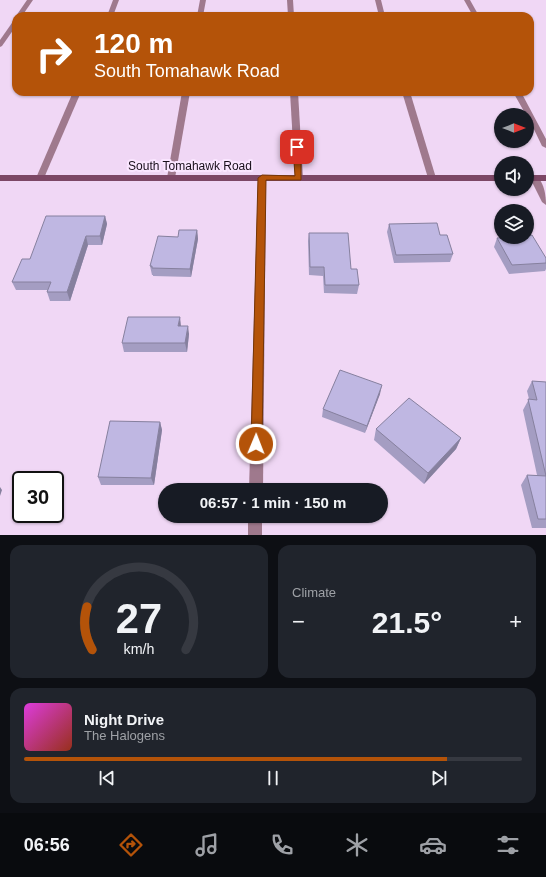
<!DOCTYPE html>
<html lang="en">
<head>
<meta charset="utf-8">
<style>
	body { margin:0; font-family:Helvetica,sans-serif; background:#20242c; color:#f1f3f6; height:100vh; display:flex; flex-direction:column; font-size:15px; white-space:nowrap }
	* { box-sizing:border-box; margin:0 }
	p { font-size:13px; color:#9ea1a6 }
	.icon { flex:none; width:22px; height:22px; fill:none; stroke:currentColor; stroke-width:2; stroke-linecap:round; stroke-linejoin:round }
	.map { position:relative; height:535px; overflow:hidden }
	.side { display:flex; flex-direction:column; gap:10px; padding:10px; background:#0d0f14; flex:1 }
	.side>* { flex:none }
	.top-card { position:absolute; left:12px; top:12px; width:522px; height:84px; border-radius:12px; box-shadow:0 1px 3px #0004; background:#b45309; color:#fff; overflow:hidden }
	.needle { width:26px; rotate:90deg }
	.buttons { position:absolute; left:494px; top:108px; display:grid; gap:8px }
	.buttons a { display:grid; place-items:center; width:40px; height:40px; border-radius:50%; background:#171b24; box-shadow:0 1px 3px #0004; font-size:20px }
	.speed { position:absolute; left:12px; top:471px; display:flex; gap:8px; font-size:20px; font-weight:700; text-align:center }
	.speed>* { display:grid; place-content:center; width:52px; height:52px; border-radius:50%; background:#171b24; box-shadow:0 1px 3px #0004; line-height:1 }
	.speed .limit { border:2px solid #111; border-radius:6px; background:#fff; color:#111 }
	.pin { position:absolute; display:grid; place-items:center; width:34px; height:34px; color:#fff; margin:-17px; border-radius:8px; box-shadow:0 2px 6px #0006 }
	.me { position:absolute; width:44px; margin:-22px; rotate:1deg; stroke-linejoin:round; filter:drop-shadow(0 0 3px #0008) }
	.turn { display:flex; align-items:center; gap:14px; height:84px; padding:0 16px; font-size:18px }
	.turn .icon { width:52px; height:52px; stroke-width:2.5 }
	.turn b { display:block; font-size:28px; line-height:34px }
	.big { font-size:30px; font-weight:800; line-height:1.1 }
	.side .card { flex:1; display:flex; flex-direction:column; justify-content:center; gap:6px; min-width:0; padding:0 14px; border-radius:12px; background:#20242c }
	.side .dial { align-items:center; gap:0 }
	.dial svg { height:104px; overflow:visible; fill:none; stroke:#363941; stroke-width:7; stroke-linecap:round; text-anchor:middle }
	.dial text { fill:#f1f3f6; stroke:none }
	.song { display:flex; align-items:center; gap:12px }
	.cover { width:48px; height:48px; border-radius:6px; background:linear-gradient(135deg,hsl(300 70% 55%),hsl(10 70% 35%)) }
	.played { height:4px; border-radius:2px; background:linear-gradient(90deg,#b45309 85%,#363941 85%) }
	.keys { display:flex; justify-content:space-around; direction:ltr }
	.heat { display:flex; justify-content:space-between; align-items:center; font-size:22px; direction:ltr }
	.side .tiles { flex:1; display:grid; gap:10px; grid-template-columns:1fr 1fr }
	.card:last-child { grid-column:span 2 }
	.trip { position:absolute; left:158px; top:483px; width:230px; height:40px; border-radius:20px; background:#171b24; box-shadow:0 1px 3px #0004; font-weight:800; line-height:40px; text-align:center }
	.tab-bar { display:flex; height:64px; justify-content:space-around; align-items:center; background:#090b0e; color:#9ea1a6 }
	.tab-bar .icon { width:28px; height:28px }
	.tab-bar .on { color:#b45309 }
	.tab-bar b { font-size:18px; color:#f1f3f6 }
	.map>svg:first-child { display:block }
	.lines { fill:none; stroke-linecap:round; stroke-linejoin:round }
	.service { fill:#9f798d; fill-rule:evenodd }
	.minor { fill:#9f798d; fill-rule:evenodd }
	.secondary { fill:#7c4765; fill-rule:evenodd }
	.wall { fill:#a49dc2 }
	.shaded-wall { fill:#86809e }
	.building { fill:#bfb7e2; stroke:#86809e }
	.route { fill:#b45309; stroke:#753606 }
	.labels { text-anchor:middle; stroke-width:4; stroke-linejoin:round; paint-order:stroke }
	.street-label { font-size:12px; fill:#180f1a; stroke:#fae6ff }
</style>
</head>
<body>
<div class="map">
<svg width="546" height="535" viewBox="0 0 546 535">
	<rect width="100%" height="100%" fill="#f0d7f5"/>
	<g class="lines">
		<g class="service">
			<polygon points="27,0 33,0 22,16 16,16"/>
			<polygon points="200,0 206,0 203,16 197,16"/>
			<polygon points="375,0 381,0 385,16 379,16"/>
			<polygon points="16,19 16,26 2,46 0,47 0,40 14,20"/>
			<polygon points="182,92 190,92 175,178 171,181 167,178"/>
			<polygon points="402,92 410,92 436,178 435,180 432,181 428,178"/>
		</g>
		<g class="minor">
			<polygon points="113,0 119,0 113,16 107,16"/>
			<polygon points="287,0 293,0 294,16 288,16"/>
			<polygon points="464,0 470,0 479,16 473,16"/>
			<polygon points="73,92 81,92 44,178 40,181 37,180 36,178"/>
			<polygon points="290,92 298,92 303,178 299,181 295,178"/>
			<polygon points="513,92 521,92 546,139 546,148 542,146 527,115 526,115"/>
			<polygon points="262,175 266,178 263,490 249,490 258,178"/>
			<path d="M534 175C544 179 546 196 546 205L542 202 530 178Z"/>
			<rect x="248" y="516" width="14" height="19"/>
		</g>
		<g class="secondary">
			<rect x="0" y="175" width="501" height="6"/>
			<rect x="527" y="175" width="19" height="6"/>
		</g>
	</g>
	<g class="wall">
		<polygon points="105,216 107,224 102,245 88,245 70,301 50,301 47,292 48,290 16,290 12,282 30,259"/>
		<polygon points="389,224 440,235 453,254 450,262 394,263 387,232"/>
		<polygon points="197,230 198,239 191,277 153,276 153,275 152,275 150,266 178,237"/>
		<polygon points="309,233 351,269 359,285 357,294 324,293 323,276 309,275 308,241"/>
		<polygon points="497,238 546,258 546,269 545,271 509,274 494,247"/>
		<polygon points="181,326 189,334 187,352 124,352 122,343"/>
		<polygon points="532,381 546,382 546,528 532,528 521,485 527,475 537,475 523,410 529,399 527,391"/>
		<polygon points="380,394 365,433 322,417 323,409"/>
		<polygon points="160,422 162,430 154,485 101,485 98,477"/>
		<polygon points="376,429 461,438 456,449 424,484 374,440"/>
	</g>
	<g class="shaded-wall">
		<polygon points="105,216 107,224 102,245 100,236"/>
		<polygon points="197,230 198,239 191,277 190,269"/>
		<polygon points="86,236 88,245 70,301 67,292"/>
		<polygon points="180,317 181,326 178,326"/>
		<polygon points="188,326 189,334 187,352 185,343"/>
		<polygon points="382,385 380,394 365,433 367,426"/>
		<polygon points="160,422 162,430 154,485 151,478"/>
		<polygon points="461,438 456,449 424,484 428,473"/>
		<polygon points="0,487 2,490 0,496"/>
	</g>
	<g class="building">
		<polygon points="46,216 105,216 100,236 86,236 67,292 47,292 51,282 12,282 22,259 30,259"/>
		<polygon points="437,223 440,235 447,235 453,254 396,255 389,224"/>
		<polygon points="179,230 197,230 190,269 152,268 152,266 150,266 158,236 178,237"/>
		<polygon points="309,233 348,233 351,269 357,269 359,285 325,285 324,267 310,267"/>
		<polygon points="532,235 546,258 546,263 512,265 497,238 510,237 527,237 527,236"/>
		<polygon points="128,317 180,317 178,326 188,326 185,343 122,343"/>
		<polygon points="340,370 382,385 367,426 323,409"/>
		<polygon points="532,381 546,382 546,519 538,519 527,475 546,476 528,399 537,400"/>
		<polygon points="409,398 461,438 428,473 376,429"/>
		<polygon points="110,421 160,422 151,478 98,477"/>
	</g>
	<polygon class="route" points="297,145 301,147 301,180 266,180 262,444 261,448 256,449 252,448 251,444 258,178 262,175 295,176 293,147"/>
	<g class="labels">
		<g class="street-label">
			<text x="190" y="170">South Tomahawk Road</text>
		</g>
	</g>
</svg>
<div class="buttons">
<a><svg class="needle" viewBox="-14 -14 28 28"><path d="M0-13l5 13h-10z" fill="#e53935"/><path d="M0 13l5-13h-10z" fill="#9ea1a6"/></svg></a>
<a><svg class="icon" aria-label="sound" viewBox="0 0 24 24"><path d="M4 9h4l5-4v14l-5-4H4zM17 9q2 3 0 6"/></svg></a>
<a><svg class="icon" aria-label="layers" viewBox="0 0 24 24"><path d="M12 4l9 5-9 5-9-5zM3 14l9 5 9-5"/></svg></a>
</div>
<div class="speed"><div class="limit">30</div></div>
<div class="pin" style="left:297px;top:147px;background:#d93025"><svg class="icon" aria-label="arrive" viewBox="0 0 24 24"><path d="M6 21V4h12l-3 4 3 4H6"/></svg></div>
<svg class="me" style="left:256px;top:444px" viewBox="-20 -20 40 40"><circle r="17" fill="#b45309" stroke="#fff" stroke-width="3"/><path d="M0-11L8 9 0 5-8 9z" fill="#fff"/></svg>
<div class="trip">06:57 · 1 min · 150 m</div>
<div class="top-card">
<div class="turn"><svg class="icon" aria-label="right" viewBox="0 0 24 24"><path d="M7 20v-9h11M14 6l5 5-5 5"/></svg><div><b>120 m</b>South Tomahawk Road</div></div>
</div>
</div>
<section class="side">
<div class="tiles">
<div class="card dial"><svg viewBox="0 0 100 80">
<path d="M14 69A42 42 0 1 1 86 69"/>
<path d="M14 69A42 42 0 0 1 10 36" stroke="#b45309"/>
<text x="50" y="56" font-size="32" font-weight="700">27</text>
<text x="50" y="72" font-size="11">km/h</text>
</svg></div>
<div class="card"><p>Climate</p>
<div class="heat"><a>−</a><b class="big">21.5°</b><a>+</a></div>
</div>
<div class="card">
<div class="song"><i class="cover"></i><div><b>Night Drive</b><p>The Halogens</p></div></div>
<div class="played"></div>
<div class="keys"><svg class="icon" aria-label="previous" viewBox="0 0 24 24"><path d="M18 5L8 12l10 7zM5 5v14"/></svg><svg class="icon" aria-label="pause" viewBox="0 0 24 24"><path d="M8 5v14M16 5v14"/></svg><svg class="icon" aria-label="next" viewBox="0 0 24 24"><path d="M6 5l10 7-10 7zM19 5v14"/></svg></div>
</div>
</div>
</section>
<nav class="tab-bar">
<b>06:56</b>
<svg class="icon on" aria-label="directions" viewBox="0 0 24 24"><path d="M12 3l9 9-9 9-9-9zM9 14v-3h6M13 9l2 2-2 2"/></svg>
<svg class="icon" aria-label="music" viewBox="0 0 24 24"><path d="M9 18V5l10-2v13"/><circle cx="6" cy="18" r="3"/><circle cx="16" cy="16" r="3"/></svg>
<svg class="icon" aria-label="phone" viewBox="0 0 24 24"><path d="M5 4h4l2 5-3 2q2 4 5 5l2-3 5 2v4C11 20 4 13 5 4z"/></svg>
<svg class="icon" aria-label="climate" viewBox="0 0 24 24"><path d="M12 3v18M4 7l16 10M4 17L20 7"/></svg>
<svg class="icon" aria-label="car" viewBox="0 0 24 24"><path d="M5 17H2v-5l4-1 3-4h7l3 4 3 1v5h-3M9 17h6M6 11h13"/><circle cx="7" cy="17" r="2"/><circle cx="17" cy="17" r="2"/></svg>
<svg class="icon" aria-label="filters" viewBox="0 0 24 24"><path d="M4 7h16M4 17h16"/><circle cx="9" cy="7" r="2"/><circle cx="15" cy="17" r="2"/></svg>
</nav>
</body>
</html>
